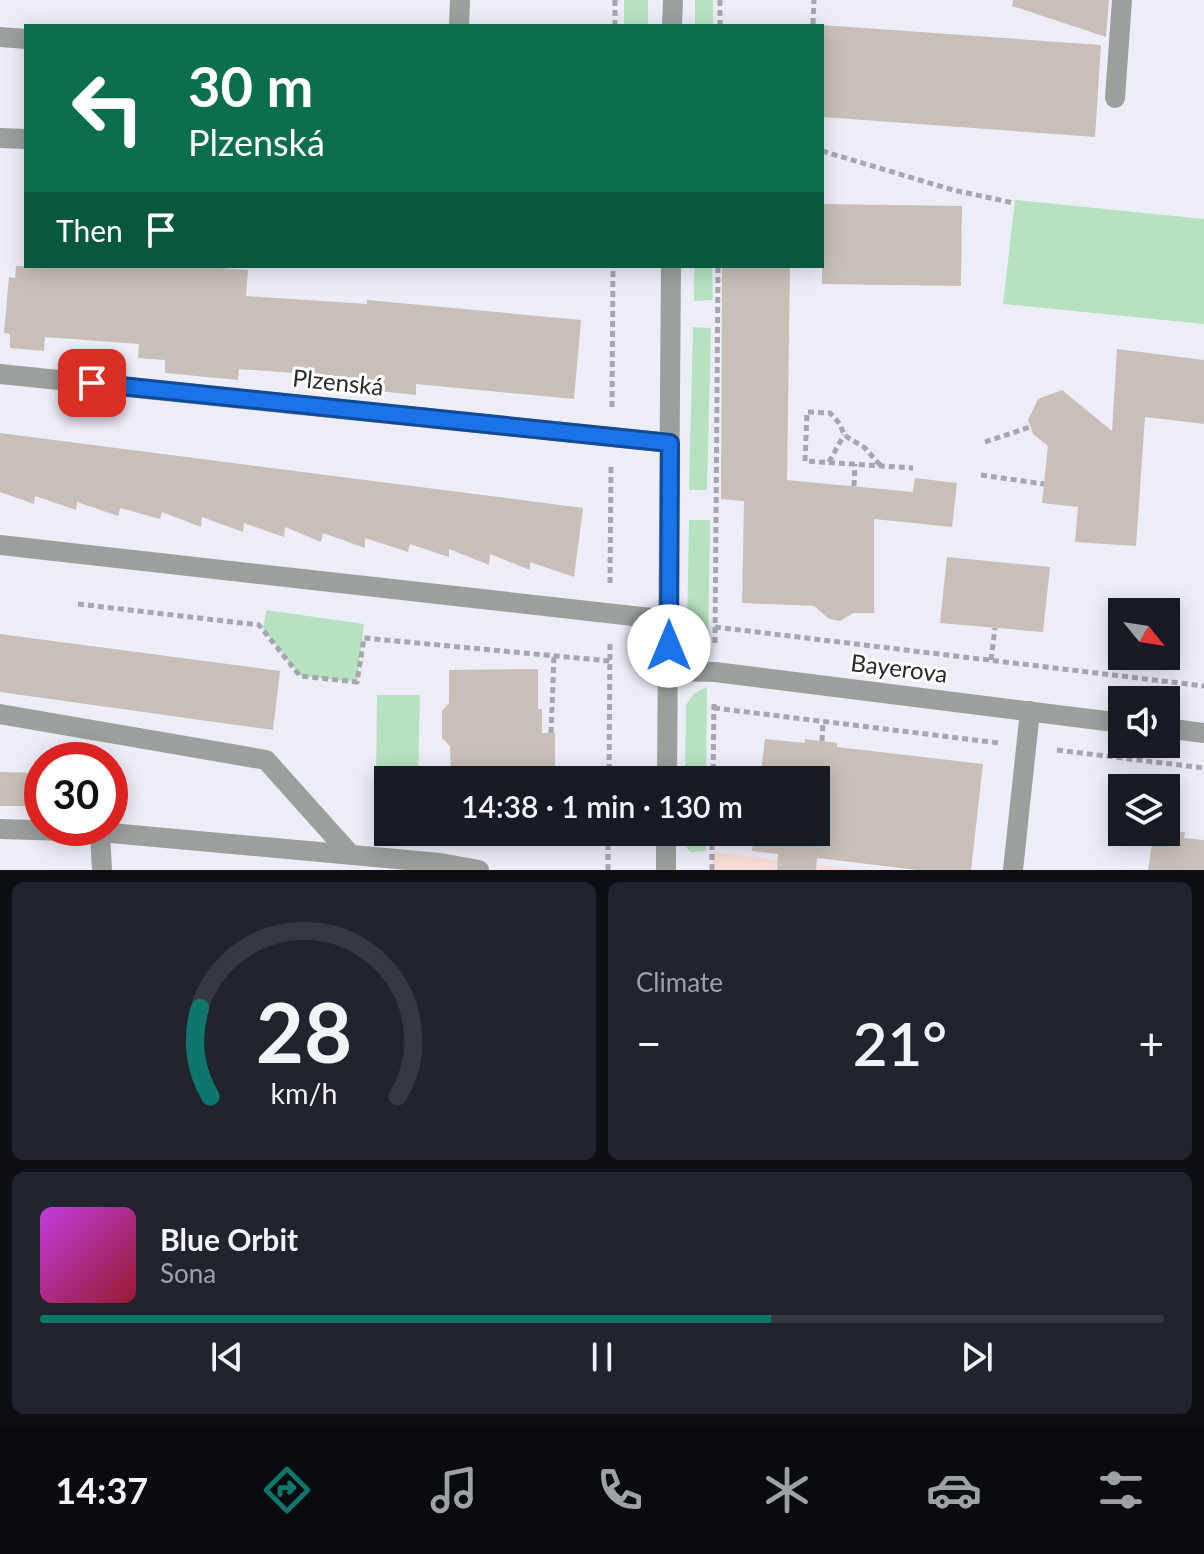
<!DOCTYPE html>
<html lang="en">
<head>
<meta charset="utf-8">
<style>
	body { margin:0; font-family:Lato,sans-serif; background:#20242c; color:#f1f3f6; height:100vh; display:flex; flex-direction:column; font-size:30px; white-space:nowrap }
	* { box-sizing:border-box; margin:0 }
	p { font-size:26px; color:#9ea1a6 }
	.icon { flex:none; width:44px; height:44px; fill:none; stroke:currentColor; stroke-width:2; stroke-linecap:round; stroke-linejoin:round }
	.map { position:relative; height:870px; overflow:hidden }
	.details { display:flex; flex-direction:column; gap:12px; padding:12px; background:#0d0f14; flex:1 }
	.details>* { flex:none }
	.hud { position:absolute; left:24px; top:24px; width:800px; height:244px; border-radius:0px; box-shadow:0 4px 20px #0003; background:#0b6e4f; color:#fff; overflow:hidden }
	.needle { width:52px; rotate:120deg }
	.controls { position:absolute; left:1108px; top:598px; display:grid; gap:16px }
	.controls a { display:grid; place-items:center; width:72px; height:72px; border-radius:0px; background:#171b24; box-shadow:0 4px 20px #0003; font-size:40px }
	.speed { position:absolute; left:24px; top:742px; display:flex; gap:16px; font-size:40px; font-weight:700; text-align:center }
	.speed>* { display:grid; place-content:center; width:104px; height:104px; border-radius:50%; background:#171b24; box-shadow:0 4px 20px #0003; line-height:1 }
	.speed .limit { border:12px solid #d22; background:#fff; color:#111 }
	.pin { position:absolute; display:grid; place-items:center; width:68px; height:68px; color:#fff; margin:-34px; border-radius:16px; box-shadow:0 4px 12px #0006 }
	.me { position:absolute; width:88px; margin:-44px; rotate:0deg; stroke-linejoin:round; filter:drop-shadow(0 0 6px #0008) }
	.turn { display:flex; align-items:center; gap:28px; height:168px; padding:0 32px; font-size:36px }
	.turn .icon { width:104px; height:104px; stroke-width:2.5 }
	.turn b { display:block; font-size:56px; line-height:68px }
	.then { display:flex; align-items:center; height:76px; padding:0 32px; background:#0003; gap:16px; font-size:30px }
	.big { font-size:60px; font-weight:600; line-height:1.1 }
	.details .widget { flex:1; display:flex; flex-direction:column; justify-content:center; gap:12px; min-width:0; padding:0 28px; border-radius:12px; background:#20242c }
	.details .dial { align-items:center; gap:0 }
	.dial svg { height:208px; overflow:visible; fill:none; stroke:#363941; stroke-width:7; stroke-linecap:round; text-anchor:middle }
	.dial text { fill:#f1f3f6; stroke:none }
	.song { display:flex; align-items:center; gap:24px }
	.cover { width:96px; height:96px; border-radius:12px; background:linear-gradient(135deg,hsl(290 70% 55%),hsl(350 70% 35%)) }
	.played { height:8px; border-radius:4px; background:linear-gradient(90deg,#0f766e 65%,#363941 65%) }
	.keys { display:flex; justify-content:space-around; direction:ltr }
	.heat { display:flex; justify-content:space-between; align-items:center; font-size:44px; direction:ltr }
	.details .tiles { flex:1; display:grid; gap:12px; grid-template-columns:1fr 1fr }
	.widget:last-child { grid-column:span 2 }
	.trip { position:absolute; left:374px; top:766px; width:456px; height:80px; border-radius:0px; background:#171b24; box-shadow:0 4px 20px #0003; font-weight:600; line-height:80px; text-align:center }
	.tab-bar { display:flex; height:128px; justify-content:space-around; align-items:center; background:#090b0e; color:#9ea1a6 }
	.tab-bar .icon { width:56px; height:56px }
	.tab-bar .selected { color:#0f766e }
	.tab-bar b { font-size:36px; color:#f1f3f6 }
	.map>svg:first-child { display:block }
	.education { fill:#f8ded7 }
	.green { fill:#b7e2c1 }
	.building { fill:#c8bfb8 }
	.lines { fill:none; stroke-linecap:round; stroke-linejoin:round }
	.path { stroke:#a5a6ae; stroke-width:5; stroke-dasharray:6 4; stroke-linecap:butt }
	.lane { stroke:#9ca09d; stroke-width:20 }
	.street { stroke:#9ca09d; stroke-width:20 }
	.route-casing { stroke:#114b97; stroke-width:20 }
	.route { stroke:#1a73e8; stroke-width:14 }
	.labels { text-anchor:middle; stroke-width:6; stroke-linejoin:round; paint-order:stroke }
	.street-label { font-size:24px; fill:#292a2d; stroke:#fff }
</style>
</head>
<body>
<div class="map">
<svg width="1204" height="870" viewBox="0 0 1204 870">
	<rect width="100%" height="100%" fill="#ededf8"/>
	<polygon class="education" points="712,852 861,870 712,870"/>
	<g class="green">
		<rect x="624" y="0" width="24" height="26"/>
		<rect x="695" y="0" width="18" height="26"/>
		<polygon points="1015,200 1204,219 1204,324 1003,304"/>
		<polygon points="694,266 712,266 713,300 694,301"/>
		<polygon points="693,327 711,328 707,490 689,490"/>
		<polygon points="689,520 710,520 708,656 693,649 687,637"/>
		<polygon points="266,610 364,624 357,682 300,676 263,629"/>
		<polygon points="707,687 706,780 685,780 686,705 694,693"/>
		<polygon points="377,695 420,695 418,780 376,782"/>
		<polygon points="685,832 706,832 706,851 690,852 685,845"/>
	</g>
	<g class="building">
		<polygon points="1013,0 1109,0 1106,37 1012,6"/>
		<polygon points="822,25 1101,45 1095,137 822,117"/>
		<polygon points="822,204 962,206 961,286 822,284"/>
		<polygon points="16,266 191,266 248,270 246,296 367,304 367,300 581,320 574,399 416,384 416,395 360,389 361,378 239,369 238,380 165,373 165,360 138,358 139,344 45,337 44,351 10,348 10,334 4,333 9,277 15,278"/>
		<polygon points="722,266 790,266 787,480 913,492 915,478 957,483 952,527 874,519 874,613 853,613 840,621 829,619 814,606 742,603 744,501 721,499"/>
		<polygon points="1117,349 1204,360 1204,424 1145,417 1136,546 1075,542 1078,507 1042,503 1048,446 1033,434 1028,420 1038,399 1062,390 1112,431"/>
		<polygon points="0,433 583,508 574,577 530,562 530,570 490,554 489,565 449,549 449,557 410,544 408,552 365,538 365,548 323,533 321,542 285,527 284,537 244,523 243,532 202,517 201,527 162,512 160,519 120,508 118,516 77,502 76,510 35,496 34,504 0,492"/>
		<polygon points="947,557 1050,567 1043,632 940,623"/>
		<polygon points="0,634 280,671 273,730 0,692"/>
		<polygon points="538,669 538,709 542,709 542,733 555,733 555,777 451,778 450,746 442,738 442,711 449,703 449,670"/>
		<polygon points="765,739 805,743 805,739 837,743 837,747 983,764 971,870 918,870 817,858 816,870 777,870 778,854 752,851 754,832 816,832 816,780 760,780"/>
		<polygon points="0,772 42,773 42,806 0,806"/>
		<polygon points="1154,832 1185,832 1184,838 1204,840 1204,870 1148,870"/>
	</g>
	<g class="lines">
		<g class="path">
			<polyline points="813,24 814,0"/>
			<polyline points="615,26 615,0"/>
			<polyline points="720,26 720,0"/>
			<polyline points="822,151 953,190 1014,203"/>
			<polyline points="612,407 613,266"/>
			<polyline points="985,442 1030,427"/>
			<polyline points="829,462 844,435"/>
			<polyline points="880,465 865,448 844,435 840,424 830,413 807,412 805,461 913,468"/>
			<polyline points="981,475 1044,484"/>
			<polyline points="854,486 855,464"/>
			<polyline points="610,583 611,465"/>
			<polyline points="78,604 259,625 300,676 357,682 364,638 610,661"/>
			<polyline points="715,627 1204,686"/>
			<polyline points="715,643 718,266"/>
			<polyline points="991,660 995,628"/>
			<polyline points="714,708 999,743"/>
			<polyline points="551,733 554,656"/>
			<polyline points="822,741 823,721"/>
			<polyline points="1057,750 1204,768"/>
			<polyline points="609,780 610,641"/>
			<polyline points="713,780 714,701"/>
			<polyline points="608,870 608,832"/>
			<polyline points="712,870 712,832"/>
		</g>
		<g class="lane">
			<polyline points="459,26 460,0"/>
			<polyline points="0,37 26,39"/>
			<polyline points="1115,98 1122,0"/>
			<polyline points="0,138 26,139"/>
			<polyline points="0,374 670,443"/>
			<polyline points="0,714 266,760 351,855"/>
			<polyline points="100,832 102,870"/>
			<polyline points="1013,870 1030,711"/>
		</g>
		<g class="street">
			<polyline points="672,26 673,0"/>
			<polyline points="0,545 669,620"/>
			<polyline points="669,671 715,672 1122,723"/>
			<polyline points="1166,728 1204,733"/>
			<polyline points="667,780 671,266"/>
			<polyline points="0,829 100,832 440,863 479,870"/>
			<polyline points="666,870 666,832"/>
		</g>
	</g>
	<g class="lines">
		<g class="route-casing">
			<polyline id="route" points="92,383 670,443 669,646"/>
		</g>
		<use href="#route" class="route"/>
	</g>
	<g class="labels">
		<g class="street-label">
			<text transform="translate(338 383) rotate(6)" y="8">Plzenská</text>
			<text transform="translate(899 669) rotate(7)" y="8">Bayerova</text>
		</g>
	</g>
</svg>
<div class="controls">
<a><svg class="needle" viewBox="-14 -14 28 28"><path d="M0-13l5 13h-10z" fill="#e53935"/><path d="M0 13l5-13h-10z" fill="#9ea1a6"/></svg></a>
<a><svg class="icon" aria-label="sound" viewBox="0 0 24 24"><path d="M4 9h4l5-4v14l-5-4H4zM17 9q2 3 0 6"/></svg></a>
<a><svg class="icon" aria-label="layers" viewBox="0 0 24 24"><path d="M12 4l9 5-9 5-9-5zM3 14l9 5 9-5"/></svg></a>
</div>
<div class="speed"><div class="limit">30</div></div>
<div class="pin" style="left:92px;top:383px;background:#d93025"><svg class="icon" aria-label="arrive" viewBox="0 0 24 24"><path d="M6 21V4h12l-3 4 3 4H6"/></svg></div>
<svg class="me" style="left:669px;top:646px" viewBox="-20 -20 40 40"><circle r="19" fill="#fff"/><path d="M0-13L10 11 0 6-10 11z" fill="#1a73e8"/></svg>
<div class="trip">14:38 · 1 min · 130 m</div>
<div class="hud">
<div class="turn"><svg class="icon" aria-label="left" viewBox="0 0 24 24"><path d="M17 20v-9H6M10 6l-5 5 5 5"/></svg><div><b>30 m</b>Plzenská</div></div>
<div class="then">Then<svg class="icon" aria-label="arrive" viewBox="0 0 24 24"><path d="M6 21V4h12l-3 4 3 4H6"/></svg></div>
</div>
</div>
<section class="details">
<div class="tiles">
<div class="widget dial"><svg viewBox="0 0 100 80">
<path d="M14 69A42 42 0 1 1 86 69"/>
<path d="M14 69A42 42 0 0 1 10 35" stroke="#0f766e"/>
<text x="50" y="56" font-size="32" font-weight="700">28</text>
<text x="50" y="72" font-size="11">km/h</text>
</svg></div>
<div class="widget"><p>Climate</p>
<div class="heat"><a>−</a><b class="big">21°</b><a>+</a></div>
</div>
<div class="widget">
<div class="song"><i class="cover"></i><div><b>Blue Orbit</b><p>Sona</p></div></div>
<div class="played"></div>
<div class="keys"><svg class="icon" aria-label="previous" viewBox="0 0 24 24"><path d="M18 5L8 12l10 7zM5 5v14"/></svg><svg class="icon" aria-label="pause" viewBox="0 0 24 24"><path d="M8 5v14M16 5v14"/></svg><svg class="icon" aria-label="next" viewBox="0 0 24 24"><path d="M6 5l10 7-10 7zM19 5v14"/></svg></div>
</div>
</div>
</section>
<nav class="tab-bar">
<b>14:37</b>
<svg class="icon selected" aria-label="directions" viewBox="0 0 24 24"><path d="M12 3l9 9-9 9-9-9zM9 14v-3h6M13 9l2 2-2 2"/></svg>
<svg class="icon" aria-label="music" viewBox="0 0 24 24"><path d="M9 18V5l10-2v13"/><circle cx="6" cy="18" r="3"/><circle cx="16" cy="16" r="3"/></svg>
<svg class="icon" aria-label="phone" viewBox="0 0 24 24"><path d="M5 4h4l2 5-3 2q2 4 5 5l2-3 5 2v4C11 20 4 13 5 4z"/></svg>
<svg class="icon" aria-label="climate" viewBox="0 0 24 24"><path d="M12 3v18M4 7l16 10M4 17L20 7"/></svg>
<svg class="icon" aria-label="car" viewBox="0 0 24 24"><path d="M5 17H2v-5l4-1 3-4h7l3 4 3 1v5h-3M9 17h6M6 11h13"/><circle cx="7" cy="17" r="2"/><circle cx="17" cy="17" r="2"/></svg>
<svg class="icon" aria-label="filters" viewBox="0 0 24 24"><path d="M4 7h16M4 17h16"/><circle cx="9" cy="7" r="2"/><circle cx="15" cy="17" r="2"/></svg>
</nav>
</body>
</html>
